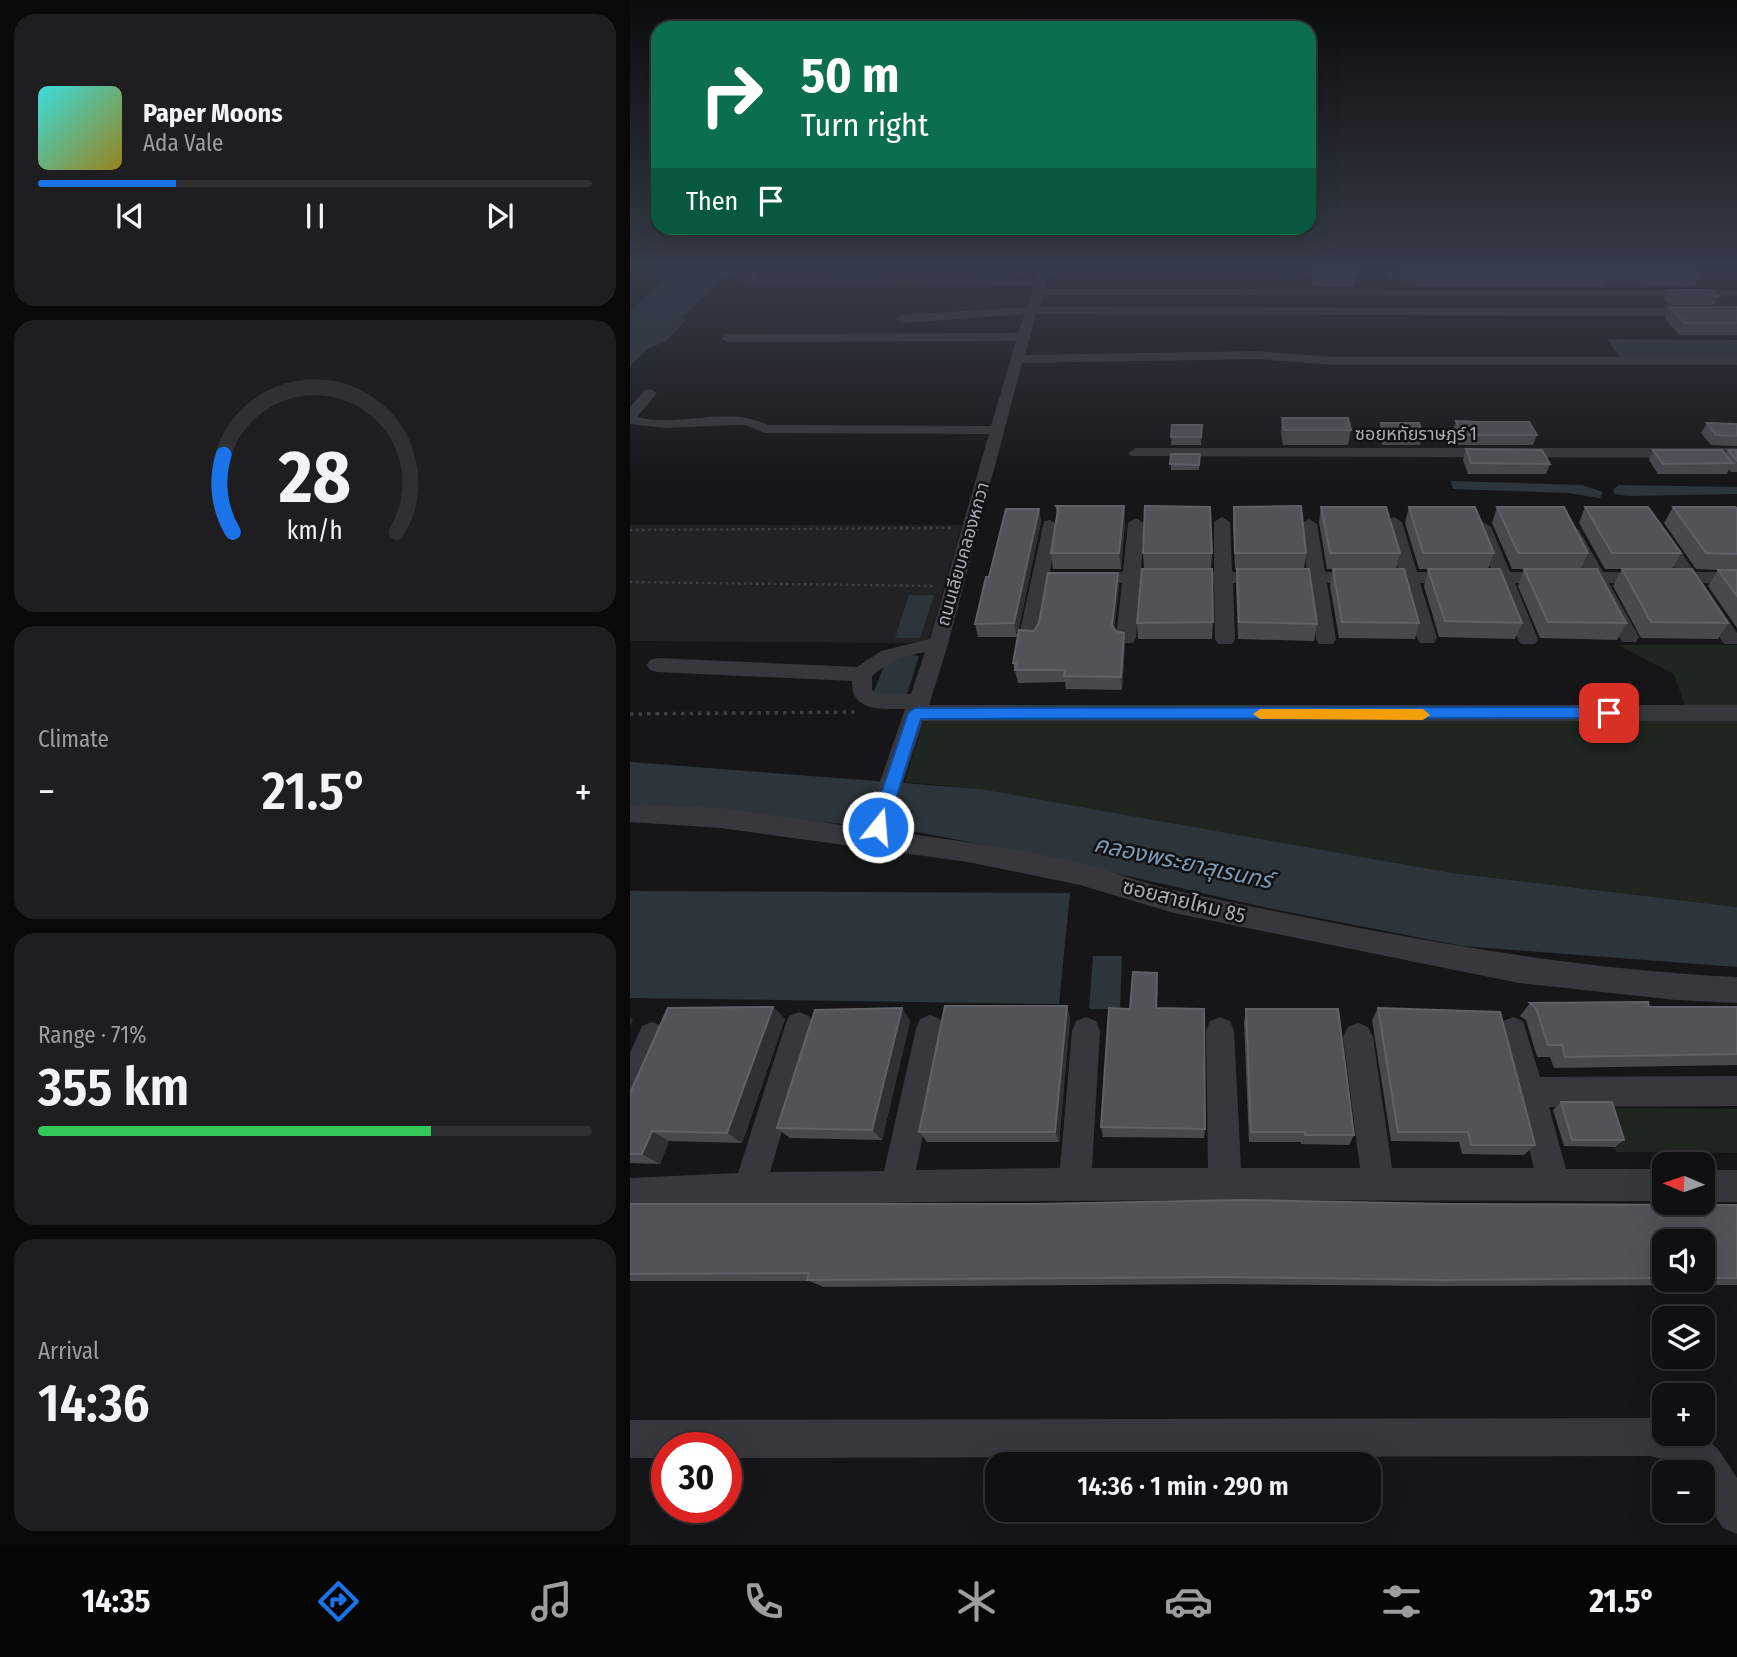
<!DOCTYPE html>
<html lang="en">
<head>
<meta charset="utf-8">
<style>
	body { margin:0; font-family:"Fira Sans Condensed","Noto Sans Thai",sans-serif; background:#1e1e20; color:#f1f3f6; height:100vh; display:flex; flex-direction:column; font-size:26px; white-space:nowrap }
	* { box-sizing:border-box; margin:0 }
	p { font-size:23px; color:#9c9d9f }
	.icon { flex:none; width:38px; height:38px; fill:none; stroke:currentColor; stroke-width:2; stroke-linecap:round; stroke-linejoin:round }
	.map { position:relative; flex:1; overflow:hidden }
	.drawer { display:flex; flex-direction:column; gap:14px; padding:14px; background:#09090a; width:630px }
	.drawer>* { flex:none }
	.top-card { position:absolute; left:21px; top:21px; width:665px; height:214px; border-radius:21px; box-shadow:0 7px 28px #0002,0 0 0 2px #303032; background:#0b6e4f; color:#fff; overflow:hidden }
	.needle { width:46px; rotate:272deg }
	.controls { position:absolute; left:1022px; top:1152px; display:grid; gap:14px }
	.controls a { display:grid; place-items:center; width:63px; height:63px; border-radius:14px; background:#101012; box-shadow:0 7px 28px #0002,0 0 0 2px #303032; font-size:35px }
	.speed { position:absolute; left:21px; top:1432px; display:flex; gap:14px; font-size:35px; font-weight:700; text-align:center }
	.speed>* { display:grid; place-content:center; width:91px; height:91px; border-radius:50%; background:#101012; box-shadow:0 7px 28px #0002,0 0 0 2px #303032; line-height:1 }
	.speed .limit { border:10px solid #d22; background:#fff; color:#111 }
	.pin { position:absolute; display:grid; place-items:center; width:60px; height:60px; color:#fff; margin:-30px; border-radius:14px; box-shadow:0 4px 10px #0006 }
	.me { position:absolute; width:77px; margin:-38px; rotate:17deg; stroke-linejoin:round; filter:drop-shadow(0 0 5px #0008) }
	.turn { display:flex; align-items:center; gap:24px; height:147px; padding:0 35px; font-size:32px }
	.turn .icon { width:91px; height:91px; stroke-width:2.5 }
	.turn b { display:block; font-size:49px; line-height:60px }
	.then { display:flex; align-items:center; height:66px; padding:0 35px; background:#0003; gap:14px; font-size:26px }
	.big { font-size:52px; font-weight:600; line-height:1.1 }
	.drawer .tile { flex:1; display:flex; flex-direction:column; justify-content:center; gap:10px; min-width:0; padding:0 24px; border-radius:21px; background:#1e1e20 }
	.drawer .dial { align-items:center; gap:0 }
	.dial svg { height:182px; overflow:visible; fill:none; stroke:#303032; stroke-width:7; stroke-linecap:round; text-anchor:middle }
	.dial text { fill:#f1f3f6; stroke:none }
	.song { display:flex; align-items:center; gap:21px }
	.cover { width:84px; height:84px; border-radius:10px; background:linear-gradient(135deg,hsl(180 70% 55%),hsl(50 70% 35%)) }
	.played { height:7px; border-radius:4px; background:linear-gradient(90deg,#1a73e8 25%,#303032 25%) }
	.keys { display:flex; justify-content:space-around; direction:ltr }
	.heat { display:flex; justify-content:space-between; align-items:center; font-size:38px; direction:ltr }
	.charge { height:10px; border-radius:5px; background:linear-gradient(90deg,#34c759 71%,#303032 0) }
	.trip { position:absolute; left:355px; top:1452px; width:396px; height:70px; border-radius:21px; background:#101012; box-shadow:0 7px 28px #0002,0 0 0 2px #303032; font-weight:600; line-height:70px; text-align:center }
	.tab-bar { display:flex; height:112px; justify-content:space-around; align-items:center; background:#060607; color:#9c9d9f }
	.tab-bar .icon { width:49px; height:49px }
	.tab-bar .active { color:#1a73e8 }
	.tab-bar b { font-size:32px; color:#f1f3f6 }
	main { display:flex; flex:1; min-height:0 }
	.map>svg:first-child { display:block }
	.built { fill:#222225 }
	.green { fill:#1e261f }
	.water { fill:#2c353c }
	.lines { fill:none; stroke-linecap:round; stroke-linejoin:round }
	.path-far1 { stroke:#3d3f44; stroke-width:2.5; stroke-dasharray:2.5 3.5; stroke-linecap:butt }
	.path { stroke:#3d3f44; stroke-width:3.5; stroke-dasharray:3.5 5; stroke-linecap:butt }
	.minor { fill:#37383d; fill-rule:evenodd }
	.wall { fill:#47494d; fill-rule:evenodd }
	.shaded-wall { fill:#2f3033 }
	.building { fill:#525359; stroke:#5f6168; stroke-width:2 }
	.route { fill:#1a73e8; stroke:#114b97; stroke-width:2 }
	.slow { fill:#f59e0b }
	.labels { text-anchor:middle; stroke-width:5; stroke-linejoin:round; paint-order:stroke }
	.far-street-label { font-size:18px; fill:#a8adb8; stroke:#111113 }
	.street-label { font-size:21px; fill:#a8adb8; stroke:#111113 }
	.water-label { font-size:23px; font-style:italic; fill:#7f9bb3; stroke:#111113 }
</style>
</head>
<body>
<main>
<section class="drawer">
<div class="tile">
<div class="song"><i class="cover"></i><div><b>Paper Moons</b><p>Ada Vale</p></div></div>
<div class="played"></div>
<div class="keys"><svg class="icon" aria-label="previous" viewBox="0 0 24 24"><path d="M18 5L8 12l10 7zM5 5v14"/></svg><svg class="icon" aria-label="pause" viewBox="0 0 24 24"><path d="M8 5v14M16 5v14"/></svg><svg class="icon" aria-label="next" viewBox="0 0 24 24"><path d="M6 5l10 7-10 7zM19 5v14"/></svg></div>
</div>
<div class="tile dial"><svg viewBox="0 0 100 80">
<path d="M14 69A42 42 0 1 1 86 69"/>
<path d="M14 69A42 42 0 0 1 10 35" stroke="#1a73e8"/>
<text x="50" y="56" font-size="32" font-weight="700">28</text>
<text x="50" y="72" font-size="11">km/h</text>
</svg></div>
<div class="tile"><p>Climate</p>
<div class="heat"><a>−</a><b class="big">21.5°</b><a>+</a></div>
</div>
<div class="tile"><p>Range · 71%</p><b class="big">355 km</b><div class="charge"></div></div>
<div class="tile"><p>Arrival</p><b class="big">14:36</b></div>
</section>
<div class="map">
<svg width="1107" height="1545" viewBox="0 0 1107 1545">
	<rect width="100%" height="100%" fill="#161618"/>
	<polygon class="built" points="0,525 332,525 298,643 0,641"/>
	<g class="green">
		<polygon points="988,645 1107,645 1107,705 1055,706 1044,674"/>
		<polygon points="294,718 1107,719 1107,907 822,873 351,789 275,782"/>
		<polygon points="972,1108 1107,1109 1107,1153 986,1152"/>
	</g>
	<g class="water">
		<polygon points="48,269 104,269 52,317 56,320 36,341 18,349 0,366 0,310"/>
		<polygon points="977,339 1107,340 1107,358 990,357"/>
		<polygon points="821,481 952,485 973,492 970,498 938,493 823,489"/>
		<polygon points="989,485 1107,487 1107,494 998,496 984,494 983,490"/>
		<polygon points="279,595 304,595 290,638 265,638"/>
		<polygon points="278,655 289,656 277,694 243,694 256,661"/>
		<polygon points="0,762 351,789 822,873 1107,907 1107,967 832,946 638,908 401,854 277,830 0,804"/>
		<polygon points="0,891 440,893 429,1004 0,998"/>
		<polygon points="463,956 492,956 490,1009 459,1009"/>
	</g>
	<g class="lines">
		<g class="path-far1">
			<polyline points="0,530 323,528"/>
			<polyline points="0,582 304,586"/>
		</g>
		<polyline class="path" points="0,714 225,712"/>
		<g class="minor">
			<path d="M121 269H131L125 279 406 280 410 269H420L414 289 1107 290V296L412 295 409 307 1107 308V316L406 314 395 355 628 351 703 357H1107V365H703L628 359 392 363 318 644 299 705H1107V721H293L257 831C322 840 387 848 450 863 483 871 514 884 547 891 732 930 918 968 1107 977V1003L1046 1000 889 983 544 913 450 885 338 862 91 828 0 822V804L91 808 234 828 275 709C251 709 221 712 222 681L27 672 20 670 17 665 20 660 27 658 227 667 251 651 300 639 359 434 135 433 115 425H104L36 428 0 424V407L15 390 20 389 27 393 7 417C50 428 97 405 138 425L361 426 386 341 97 342 91 338 97 334 388 333 395 314 288 322 272 323 266 319 272 315 397 307 404 286 114 284 112 282ZM295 652 281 694H250L242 690V676C258 662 275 656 295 652Z"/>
			<polygon points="506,448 1107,448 1107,458 501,456 498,453"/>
			<polygon points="592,517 600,522 602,572 677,572 671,524 679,519 687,524 695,572 769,572 756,522 764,517 772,522 787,572 862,572 845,527 853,522 861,527 880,572 955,572 933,530 941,525 949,530 973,572 1047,572 1022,535 1031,530 1037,531 1065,572 1107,572 1107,584 1073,583 1107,633 1107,644 1094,644 1054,583 979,583 1009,637 1006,642 992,642 961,583 885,583 908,639 905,644 891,644 888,639 866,583 790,583 807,638 804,643 790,643 787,638 772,583 697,583 706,639 703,644 689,644 686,639 679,583 603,583 605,639 602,644 588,644 585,639 584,583 510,583 506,638 503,643 489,643 486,638 492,583 418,583 409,636 406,641 392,641 389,636 414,521 420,520 428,525 420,572 493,572 498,523 506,518 514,523 511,572 584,572 584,522"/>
			<path d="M169 1012 179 1016 183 1026 140 1172 254 1171 286 1029 290 1019 300 1015 310 1019 314 1029 286 1170 430 1168 442 1031 446 1021 456 1017 466 1021 470 1031 462 1168H578L576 1031 580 1021 590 1017 600 1021 604 1031 611 1168H730L713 1037 718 1027 728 1023 738 1027 743 1037 762 1168H904L869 1031 873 1021 883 1017 893 1021 910 1077 1107 1076V1106L919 1107 936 1169H1034V1201C689 1201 345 1196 0 1210V1178L108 1173 155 1026 159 1016Z"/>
			<polygon points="22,1022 32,1026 37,1036 11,1099 0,1103 0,1053 12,1026"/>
			<rect x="1073" y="1170" width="34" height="32"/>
			<polygon points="1020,1418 1034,1421 1034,1433 1068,1433 1088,1449 1107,1478 1107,1534 1093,1528 1073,1497 1073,1472 1054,1472 1041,1461 1020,1456 96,1458 96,1447 37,1447 37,1458 0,1458 0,1420"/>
		</g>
	</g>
	<g class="wall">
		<polygon points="680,269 726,269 727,272 725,282 723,282 723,287 683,287"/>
		<polygon points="756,269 1063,269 1067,271 1065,274 1068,277 1064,287 976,283 974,287 786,287 784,283 771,283 769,279 761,279"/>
		<polygon points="1038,290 1089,296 1084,305 1041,305 1034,299"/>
		<polygon points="1039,307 1107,307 1107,335 1049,335 1035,318"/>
		<polygon points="652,418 721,430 718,445 653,445 651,433"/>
		<polygon points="826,421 907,435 903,445 828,445 823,431"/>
		<polygon points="751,423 793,435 790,445 752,445 749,433"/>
		<polygon points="1077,423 1107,424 1107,446 1081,445 1071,433"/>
		<polygon points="542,425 572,425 571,445 541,445"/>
		<polygon points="836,449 920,464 916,474 838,474 833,460"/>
		<polygon points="1023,450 1096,455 1098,450 1107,450 1107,472 1101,472 1099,469 1097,474 1028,474 1019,460"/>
		<polygon points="541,454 570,454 569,470 541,470"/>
		<polygon points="426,506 495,522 491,569 423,569 421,553 427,517"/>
		<polygon points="604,507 676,553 674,569 605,569 603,523"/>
		<polygon points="691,507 770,553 766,569 697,569 689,522"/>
		<polygon points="779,507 864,553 858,569 789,569 775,523"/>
		<polygon points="867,507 958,553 951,569 882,569 862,523"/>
		<polygon points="955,507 1051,553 1042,569 975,569 949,523"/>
		<polygon points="1043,507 1107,508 1107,628 1078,586 1088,570 1066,569 1034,523"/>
		<polygon points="409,509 411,522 387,637 348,637 345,624 359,577"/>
		<polygon points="513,553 582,553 581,569 514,569"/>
		<polygon points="607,569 687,624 684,641 608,639 606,586"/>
		<polygon points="703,569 789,623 785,639 709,638 700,586"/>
		<polygon points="798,569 892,623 885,639 809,637 794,586"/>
		<polygon points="894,569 996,623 987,640 910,638 888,586"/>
		<polygon points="992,569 1098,623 1088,639 1011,638 983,586"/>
		<polygon points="488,573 489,586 484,629 495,646 492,690 436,689 435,682 388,683 383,663 404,631"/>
		<polygon points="583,622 582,639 508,639 507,623"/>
		<polygon points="527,973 527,1008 575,1129 574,1138 473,1137 471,1127 500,1009"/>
		<polygon points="900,1003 1019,1007 1107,1007 1107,1065 924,1068 920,1057 907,1057 896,1020 890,1016"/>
		<polygon points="437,1006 440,1019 429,1142 297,1142 289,1132"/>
		<polygon points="143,1007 155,1019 112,1143 39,1141 30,1164 0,1163 0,1093"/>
		<polygon points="272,1008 280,1021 252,1140 160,1138 147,1128"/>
		<polygon points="748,1008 905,1145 894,1155 832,1154 829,1142 761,1141 742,1020"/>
		<polygon points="616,1009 724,1135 719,1145 671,1144 671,1142 619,1142 614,1022"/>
		<polygon points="931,1102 994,1140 985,1147 934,1146 923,1110"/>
		<path d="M0 1204 1107 1205V1285L802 1286 593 1284 194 1287 179 1281H0ZM1034 1241H1073V1279H1034Z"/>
	</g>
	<g class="shaded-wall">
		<polygon points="494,506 495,522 491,569 489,553"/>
		<polygon points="409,509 411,522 387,637 384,623"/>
		<polygon points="488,573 489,586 483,638 482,625"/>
		<polygon points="494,633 495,646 492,690 491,677"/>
		<polygon points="527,973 528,986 527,1021 526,1008"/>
		<polygon points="437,1006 440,1019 429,1142 425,1132"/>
		<polygon points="143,1007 155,1019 112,1143 97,1133"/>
		<polygon points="272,1008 280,1021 252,1140 242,1130"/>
		<polygon points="0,1017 3,1019 0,1026"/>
		<polygon points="22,1131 39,1141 30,1164 12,1154"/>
	</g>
	<g class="building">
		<polygon points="683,269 726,269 727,272 723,272 724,276 685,276"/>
		<polygon points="771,269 1063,269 1067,271 1062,271 1068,277 974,272 978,277 788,276 786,273 773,273"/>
		<polygon points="1038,290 1081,290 1089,296 1045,296"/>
		<polygon points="1039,307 1107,307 1107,323 1055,323"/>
		<polygon points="652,418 718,418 721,430 654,430"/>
		<polygon points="826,421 848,422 899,422 907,435 831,435"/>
		<polygon points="751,423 789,423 793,435 754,435"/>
		<polygon points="1077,423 1107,424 1107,436 1086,435"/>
		<polygon points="542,425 572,425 571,437 541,437"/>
		<polygon points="836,449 912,450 920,464 841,463"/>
		<polygon points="1023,450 1092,450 1103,463 1033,464"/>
		<polygon points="1098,450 1107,450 1107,461"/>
		<polygon points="541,454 570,454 569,465 540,464"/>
		<polygon points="426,506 494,506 489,553 421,553 428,509"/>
		<polygon points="515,506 580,507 582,553 513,553"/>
		<polygon points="671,506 676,553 605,553 604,507"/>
		<polygon points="691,507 756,507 770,553 700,553"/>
		<polygon points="779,507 845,507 864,553 793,553"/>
		<polygon points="867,507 934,507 958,553 888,553"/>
		<polygon points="955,507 1018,507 1051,553 982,553"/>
		<polygon points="1043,507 1105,507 1107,508 1107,554 1076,553"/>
		<polygon points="376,509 409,509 384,623 345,624 356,577 359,577"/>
		<polygon points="512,569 582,569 583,622 507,623"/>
		<polygon points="607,569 679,569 687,624 609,622"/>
		<polygon points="703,569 774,569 789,623 712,622"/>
		<polygon points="798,569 870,569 892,623 815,621"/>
		<polygon points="894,569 967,569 996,623 918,622"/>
		<polygon points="992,569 1062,569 1098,623 1021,622"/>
		<polygon points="1088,570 1107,570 1107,596"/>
		<polygon points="418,573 488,573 482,625 486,631 494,633 491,677 434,676 435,670 385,670 386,663 383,663 389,630 404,631 409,623"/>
		<polygon points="503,972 527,973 526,1008 574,1009 575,1129 471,1127 479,1008 500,1009"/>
		<polygon points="1018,1002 1019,1007 1107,1007 1107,1054 935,1057 932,1045 918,1045 906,1008 900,1003"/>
		<polygon points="315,1006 437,1006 425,1132 289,1132"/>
		<polygon points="143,1007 97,1133 22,1131 12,1154 0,1154 0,1093 38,1008"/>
		<polygon points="272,1008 242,1130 147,1128 185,1010"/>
		<polygon points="748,1008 870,1012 905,1145 841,1145 838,1132 768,1132"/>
		<polygon points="616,1009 708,1009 724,1135 675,1135 675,1132 621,1132"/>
		<polygon points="931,1102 982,1102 994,1140 942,1140"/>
		<polygon points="613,1200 818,1204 1107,1205 1107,1278 1073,1278 1073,1241 1034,1241 1034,1278 813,1280 595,1277 177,1280 179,1273 0,1274 0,1204 405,1204"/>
	</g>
	<linearGradient id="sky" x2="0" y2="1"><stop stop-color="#0c0c0d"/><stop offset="0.55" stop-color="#363c48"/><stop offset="1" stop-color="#363c48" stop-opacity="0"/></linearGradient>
	<rect width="1107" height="485" fill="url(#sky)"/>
	<polygon class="route" points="979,707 987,713 979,718 291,719 257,827 254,832 242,832 240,827 278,713 285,708"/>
	<polygon class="slow" points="630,709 793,709 800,715 793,720 630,719 623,714"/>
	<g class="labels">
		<g class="far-street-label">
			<text x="786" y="440">ซอยหทัยราษฎร์ 1</text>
			<text transform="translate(333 554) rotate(-74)" y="6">ถนนเลียบคลองหกวา</text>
		</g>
		<g class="street-label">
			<text transform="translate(554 901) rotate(14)" y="7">ซอยสายไหม 85</text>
		</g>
		<g class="water-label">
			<text transform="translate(553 862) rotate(12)" y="8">คลองพระยาสุเรนทร์</text>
		</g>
	</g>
</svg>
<div class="controls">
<a><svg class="needle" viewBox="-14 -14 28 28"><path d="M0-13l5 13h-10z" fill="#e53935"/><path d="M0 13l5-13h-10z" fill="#9c9d9f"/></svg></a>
<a><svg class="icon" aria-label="sound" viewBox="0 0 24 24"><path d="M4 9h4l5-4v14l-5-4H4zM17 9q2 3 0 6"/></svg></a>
<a><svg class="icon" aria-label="layers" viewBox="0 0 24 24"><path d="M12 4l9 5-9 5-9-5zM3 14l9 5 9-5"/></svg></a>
<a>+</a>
<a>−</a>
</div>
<div class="speed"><div class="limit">30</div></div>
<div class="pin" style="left:979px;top:713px;background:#d93025"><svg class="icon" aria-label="arrive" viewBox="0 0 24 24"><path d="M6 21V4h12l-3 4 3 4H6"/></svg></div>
<svg class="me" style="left:248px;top:827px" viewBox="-20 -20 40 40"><circle r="17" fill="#1a73e8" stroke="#fff" stroke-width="3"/><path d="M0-11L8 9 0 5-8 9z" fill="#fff"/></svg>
<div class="trip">14:36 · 1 min · 290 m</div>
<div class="top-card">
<div class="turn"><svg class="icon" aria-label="right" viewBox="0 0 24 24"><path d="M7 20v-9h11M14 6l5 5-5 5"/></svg><div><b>50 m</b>Turn right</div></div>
<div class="then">Then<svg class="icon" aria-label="arrive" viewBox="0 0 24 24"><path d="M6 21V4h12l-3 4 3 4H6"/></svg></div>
</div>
</div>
</main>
<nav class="tab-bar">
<b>14:35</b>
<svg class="icon active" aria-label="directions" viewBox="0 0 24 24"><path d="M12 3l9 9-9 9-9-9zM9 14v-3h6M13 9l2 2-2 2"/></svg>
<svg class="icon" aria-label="music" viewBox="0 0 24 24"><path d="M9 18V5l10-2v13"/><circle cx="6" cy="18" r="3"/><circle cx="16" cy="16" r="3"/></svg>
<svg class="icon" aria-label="phone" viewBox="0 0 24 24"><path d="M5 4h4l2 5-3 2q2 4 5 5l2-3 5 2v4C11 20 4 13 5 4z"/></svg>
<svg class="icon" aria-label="climate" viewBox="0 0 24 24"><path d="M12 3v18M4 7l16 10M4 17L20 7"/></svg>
<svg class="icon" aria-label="car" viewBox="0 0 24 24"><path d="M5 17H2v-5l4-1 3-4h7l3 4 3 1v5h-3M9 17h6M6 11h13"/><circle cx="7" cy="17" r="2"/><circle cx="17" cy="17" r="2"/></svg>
<svg class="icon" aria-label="filters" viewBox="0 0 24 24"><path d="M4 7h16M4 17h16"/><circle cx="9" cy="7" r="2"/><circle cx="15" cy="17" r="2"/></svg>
<b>21.5°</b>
</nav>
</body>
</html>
